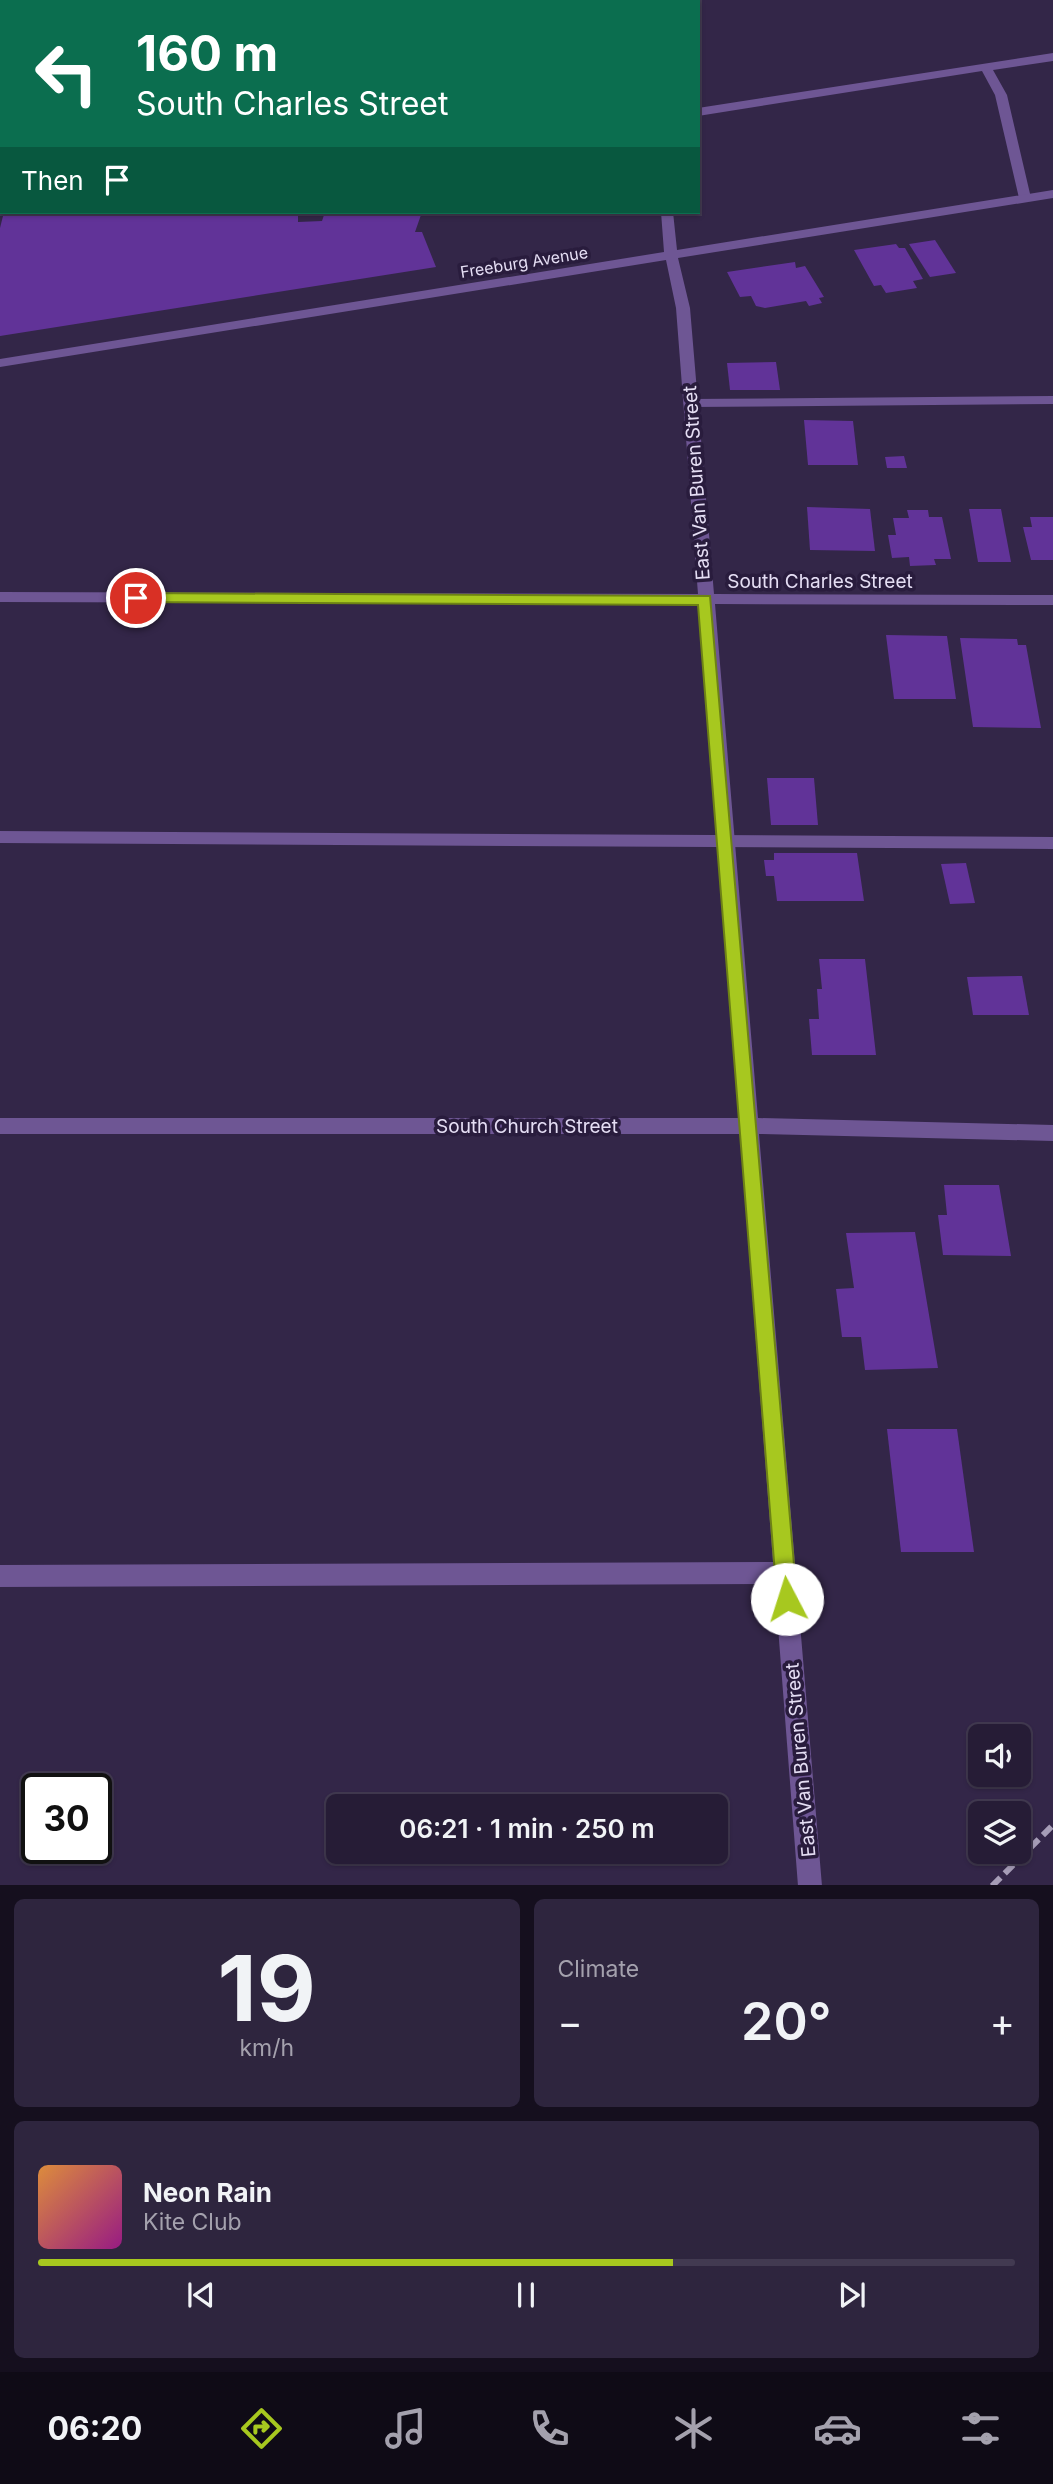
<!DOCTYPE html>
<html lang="en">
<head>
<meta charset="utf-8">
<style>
	body { margin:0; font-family:Inter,sans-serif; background:#2e253e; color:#f1f3f6; height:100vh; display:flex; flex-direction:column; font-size:26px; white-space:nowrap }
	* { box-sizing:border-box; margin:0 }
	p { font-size:23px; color:#a4a1ad }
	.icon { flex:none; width:38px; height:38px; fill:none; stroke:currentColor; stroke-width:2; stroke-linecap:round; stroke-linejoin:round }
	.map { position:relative; height:1885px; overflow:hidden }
	.details { display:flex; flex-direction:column; gap:14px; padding:14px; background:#150f1e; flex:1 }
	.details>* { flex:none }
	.top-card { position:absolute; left:0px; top:0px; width:700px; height:214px; box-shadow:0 2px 5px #0004,0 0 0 2px #423a51; background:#0b6e4f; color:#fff; overflow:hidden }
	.fabs { position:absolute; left:968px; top:1724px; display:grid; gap:14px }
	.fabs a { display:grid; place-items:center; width:63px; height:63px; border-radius:10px; background:#261c36; box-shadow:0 2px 5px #0004,0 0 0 2px #423a51; font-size:35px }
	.speed { position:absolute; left:21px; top:1773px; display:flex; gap:14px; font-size:35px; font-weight:700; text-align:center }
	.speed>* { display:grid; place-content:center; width:91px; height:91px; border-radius:50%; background:#261c36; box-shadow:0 2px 5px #0004,0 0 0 2px #423a51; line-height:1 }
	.speed .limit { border:4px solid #111; border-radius:10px; background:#fff; color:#111 }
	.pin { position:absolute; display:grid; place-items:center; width:60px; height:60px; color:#fff; margin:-30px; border:4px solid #fff; border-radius:50%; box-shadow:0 2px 7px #0007 }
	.me { position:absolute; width:77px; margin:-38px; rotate:355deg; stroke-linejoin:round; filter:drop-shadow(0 0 5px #0008) }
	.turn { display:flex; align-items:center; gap:24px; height:147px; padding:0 21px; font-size:32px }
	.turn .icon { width:91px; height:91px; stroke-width:2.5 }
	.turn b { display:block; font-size:49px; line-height:60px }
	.then { display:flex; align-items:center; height:66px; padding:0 21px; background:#0003; gap:14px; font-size:26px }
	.big { font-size:52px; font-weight:600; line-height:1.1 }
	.details .card { flex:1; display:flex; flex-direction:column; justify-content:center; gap:10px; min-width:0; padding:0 24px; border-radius:10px; background:#2e253e }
	.details .dial { align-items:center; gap:0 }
	.dial b { font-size:91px; line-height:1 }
	.song { display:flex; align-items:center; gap:21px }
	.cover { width:84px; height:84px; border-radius:10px; background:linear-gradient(135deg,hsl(30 70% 55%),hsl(310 70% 35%)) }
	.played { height:7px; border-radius:4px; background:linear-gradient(90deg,#a7c81f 65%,#423a51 65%) }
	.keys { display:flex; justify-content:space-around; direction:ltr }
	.heat { display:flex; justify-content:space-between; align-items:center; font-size:38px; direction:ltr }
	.details .tiles { flex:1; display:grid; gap:14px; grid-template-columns:1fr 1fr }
	.card:last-child { grid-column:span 2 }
	.trip { position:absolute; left:326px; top:1794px; width:402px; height:70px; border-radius:10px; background:#261c36; box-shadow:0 2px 5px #0004,0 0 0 2px #423a51; font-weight:600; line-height:70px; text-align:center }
	.tab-bar { display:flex; height:112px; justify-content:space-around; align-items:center; background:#0f0b16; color:#a4a1ad }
	.tab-bar .icon { width:49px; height:49px }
	.tab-bar .on { color:#a7c81f }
	.tab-bar b { font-size:32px; color:#f1f3f6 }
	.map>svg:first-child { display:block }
	.building { fill:#613398 }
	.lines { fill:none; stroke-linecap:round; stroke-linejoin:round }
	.lane { fill:#6e5694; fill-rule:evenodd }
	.street { fill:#6e5694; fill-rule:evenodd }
	.rail { stroke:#a69db7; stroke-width:6; stroke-dasharray:12 6; stroke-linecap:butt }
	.route { fill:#a7c81f; stroke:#6d8214; stroke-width:2 }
	.labels { text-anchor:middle; stroke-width:7; stroke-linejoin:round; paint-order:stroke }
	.far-street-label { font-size:16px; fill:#e5def4; stroke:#291c3d }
	.street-label { font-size:19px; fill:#e5def4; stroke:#291c3d }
</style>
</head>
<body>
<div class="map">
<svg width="1053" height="1886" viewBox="0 0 1053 1886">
	<rect width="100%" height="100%" fill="#332648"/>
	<g class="building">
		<polygon points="4,212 298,212 298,222 322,221 325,212 422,212 415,232 422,232 436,267 0,336 0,228"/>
		<polygon points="935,240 956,273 930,277 909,244"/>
		<polygon points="896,244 899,248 905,248 923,279 913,281 917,288 886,293 881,285 874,286 854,250"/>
		<polygon points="795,262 796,268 805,266 824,297 819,298 822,303 809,306 806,301 765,308 756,306 751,296 740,297 727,272"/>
		<polygon points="776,362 780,390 730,390 727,363"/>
		<polygon points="804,420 853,421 858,465 808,465"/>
		<polygon points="904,456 907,468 887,468 885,457"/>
		<polygon points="807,507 870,509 875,551 810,550"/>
		<polygon points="969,509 1001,509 1011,562 978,562"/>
		<polygon points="907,510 928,510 929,517 942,517 951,559 934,559 936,565 910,566 909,557 892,558 888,535 896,535 893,518 909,518"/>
		<polygon points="1030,517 1053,517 1053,560 1031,560 1023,527 1032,527"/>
		<polygon points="886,635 947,636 956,699 894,699"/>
		<polygon points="960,638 1017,639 1018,645 1026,645 1041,728 973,727"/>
		<polygon points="767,778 814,778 818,825 771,825"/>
		<polygon points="774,853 857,853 864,901 777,901 774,876 766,876 764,860 774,860"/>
		<polygon points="966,863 975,903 950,904 941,864"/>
		<polygon points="819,959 865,959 876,1055 812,1055 809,1019 819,1019 817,989 822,989"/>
		<polygon points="1022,976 1029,1015 973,1015 967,977"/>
		<polygon points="944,1185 999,1185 1011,1256 943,1255 938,1215 947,1215"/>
		<polygon points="915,1232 938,1368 865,1370 861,1337 842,1337 836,1289 854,1288 846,1233"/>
		<polygon points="887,1429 957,1429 974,1552 901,1552"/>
	</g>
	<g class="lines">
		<g class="lane">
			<polygon points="36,0 48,0 35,2"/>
			<polygon points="1053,53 1053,61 993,70 1007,95 1031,198 1025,202 1019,198 995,95 982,71 698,116 698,108"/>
			<polygon points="1053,396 1053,404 690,407 683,403 690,399"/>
			<polygon points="0,831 1053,837 1053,849 0,843"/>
			<polygon points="784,1562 792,1565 795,1573 792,1581 784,1584 0,1587 0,1565"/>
		</g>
		<g class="street">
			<rect x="638" y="0" width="12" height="2"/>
			<polygon points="1053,190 1053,198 678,258 690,308 714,594 1053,595 1053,605 715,604 758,1118 1053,1125 1053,1141 759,1134 822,1886 798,1886 740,1134 0,1134 0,1118 739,1118 699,604 0,602 0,592 698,594 676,308 666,260 0,367 0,359 664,252 661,212 673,212 677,250"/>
		</g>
		<polyline class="rail" points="992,1886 1053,1825"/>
	</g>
	<polygon class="route" points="136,593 710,596 797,1599 794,1606 787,1608 780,1606 777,1599 698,605 136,602 129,598"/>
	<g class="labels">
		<g class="far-street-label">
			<text transform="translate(524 262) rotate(-9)" y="6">Freeburg Avenue</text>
		</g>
		<g class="street-label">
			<text transform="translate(696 483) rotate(-94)" y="7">East Van Buren Street</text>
			<text x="820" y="588">South Charles Street</text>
			<text x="527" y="1133">South Church Street</text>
			<text transform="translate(800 1760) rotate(-95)" y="7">East Van Buren Street</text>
		</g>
	</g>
</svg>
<div class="fabs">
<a><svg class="icon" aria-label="sound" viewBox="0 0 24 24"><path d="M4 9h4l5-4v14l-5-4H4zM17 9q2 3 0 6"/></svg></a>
<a><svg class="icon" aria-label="layers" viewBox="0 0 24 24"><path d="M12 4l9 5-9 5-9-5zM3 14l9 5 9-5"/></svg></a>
</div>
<div class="speed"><div class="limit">30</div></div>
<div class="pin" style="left:136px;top:598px;background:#d93025"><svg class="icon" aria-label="arrive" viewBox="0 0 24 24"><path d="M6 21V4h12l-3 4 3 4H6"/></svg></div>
<svg class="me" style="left:787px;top:1599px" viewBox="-20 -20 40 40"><circle r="19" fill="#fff"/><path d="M0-13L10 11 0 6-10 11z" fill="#a7c81f"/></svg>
<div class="trip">06:21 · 1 min · 250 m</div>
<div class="top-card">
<div class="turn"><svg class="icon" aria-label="left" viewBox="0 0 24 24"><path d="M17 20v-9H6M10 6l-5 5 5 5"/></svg><div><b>160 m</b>South Charles Street</div></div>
<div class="then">Then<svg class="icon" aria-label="arrive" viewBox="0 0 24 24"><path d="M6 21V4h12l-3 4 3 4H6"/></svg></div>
</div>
</div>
<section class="details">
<div class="tiles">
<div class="card dial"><b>19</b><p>km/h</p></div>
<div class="card"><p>Climate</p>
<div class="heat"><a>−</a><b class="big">20°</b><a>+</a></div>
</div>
<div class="card">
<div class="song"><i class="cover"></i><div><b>Neon Rain</b><p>Kite Club</p></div></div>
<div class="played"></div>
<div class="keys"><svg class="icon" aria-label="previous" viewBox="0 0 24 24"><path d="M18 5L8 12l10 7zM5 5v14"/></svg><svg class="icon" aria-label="pause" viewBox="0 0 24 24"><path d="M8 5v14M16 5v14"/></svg><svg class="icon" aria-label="next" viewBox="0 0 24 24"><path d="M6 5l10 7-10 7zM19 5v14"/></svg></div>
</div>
</div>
</section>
<nav class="tab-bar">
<b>06:20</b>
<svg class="icon on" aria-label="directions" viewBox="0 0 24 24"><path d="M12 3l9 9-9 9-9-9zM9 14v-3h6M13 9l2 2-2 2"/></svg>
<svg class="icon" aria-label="music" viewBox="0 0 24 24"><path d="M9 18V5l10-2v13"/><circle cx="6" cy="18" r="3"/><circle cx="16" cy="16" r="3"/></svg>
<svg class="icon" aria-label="phone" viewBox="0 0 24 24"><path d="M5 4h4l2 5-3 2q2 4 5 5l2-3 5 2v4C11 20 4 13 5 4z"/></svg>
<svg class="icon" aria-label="climate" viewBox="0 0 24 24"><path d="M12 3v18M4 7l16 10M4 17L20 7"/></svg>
<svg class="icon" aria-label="car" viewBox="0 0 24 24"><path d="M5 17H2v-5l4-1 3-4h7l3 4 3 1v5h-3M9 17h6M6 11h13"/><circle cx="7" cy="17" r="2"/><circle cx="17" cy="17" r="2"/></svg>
<svg class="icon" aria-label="filters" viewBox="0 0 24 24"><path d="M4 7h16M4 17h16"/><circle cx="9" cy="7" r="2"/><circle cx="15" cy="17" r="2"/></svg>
</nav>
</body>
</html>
